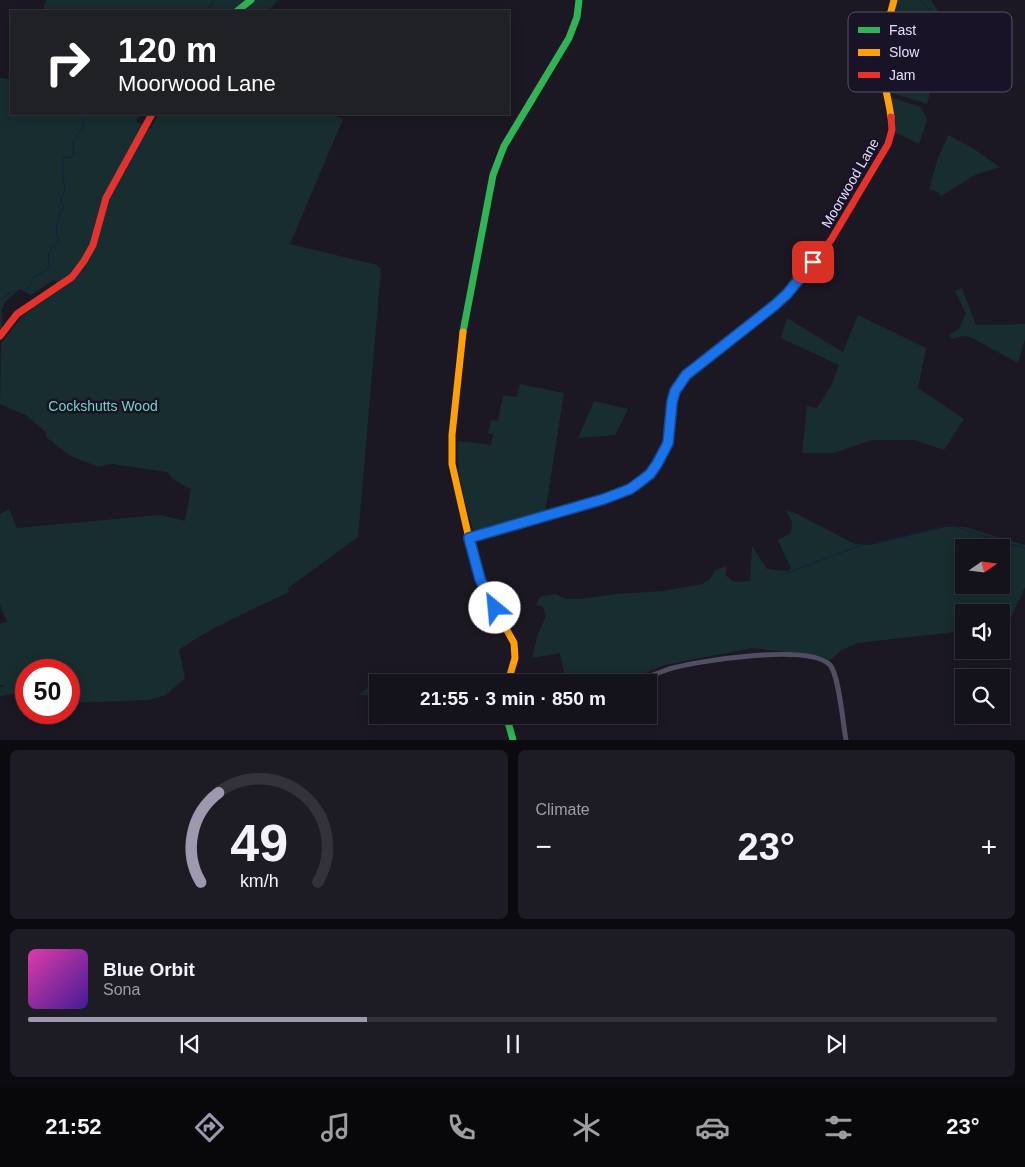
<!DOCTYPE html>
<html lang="en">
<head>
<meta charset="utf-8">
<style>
	body { margin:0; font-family:Arial,sans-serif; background:#1d1b23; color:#f1f3f6; height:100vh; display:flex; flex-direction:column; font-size:19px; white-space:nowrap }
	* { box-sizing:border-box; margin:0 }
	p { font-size:16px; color:#9d9ea2 }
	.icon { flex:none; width:28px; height:28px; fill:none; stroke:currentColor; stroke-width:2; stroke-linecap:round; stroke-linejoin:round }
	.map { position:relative; height:740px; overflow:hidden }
	.panel { display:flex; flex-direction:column; gap:10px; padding:10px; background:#0b0a0e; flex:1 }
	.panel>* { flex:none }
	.banner { position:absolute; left:10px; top:10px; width:500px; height:105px; border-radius:0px; box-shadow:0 2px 12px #0003,0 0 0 1px #333239; background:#202124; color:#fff; overflow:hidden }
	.needle { width:32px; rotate:76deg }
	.controls { position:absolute; left:955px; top:539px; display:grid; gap:10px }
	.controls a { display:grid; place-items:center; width:55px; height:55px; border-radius:0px; background:#14121a; box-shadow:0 2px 12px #0003,0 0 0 1px #333239; font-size:25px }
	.speed { position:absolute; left:15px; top:659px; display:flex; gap:10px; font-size:25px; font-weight:700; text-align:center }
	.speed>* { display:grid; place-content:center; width:65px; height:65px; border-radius:50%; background:#14121a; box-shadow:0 2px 12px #0003,0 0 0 1px #333239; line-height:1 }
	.speed .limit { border:8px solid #d22; background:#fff; color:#111 }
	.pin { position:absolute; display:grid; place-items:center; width:42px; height:42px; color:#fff; margin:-21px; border-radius:10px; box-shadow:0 2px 8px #0006 }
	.me { position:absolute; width:55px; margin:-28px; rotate:332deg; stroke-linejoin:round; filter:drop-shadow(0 0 4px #0008) }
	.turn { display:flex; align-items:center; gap:18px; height:105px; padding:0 25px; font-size:22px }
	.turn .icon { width:65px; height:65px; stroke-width:2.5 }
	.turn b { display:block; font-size:35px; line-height:42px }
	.big { font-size:38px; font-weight:700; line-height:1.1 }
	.panel .card { flex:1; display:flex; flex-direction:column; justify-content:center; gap:8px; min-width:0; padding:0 18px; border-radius:8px; background:#1d1b23 }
	.panel .dial { align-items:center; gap:0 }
	.dial svg { height:130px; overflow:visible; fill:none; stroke:#333239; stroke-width:7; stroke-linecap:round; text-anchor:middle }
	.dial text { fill:#f1f3f6; stroke:none }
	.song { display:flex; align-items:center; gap:15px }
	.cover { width:60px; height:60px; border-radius:8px; background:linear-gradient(135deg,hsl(320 70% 55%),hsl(260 70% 35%)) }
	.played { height:5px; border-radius:2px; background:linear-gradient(90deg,#9e99af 35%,#333239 35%) }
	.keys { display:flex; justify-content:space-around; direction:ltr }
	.heat { display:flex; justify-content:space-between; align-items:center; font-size:28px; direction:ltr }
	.panel .tiles { flex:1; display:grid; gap:10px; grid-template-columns:1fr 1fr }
	.card:last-child { grid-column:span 2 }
	.trip { position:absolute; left:369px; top:674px; width:288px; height:50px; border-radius:0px; background:#14121a; box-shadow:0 2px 12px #0003,0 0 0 1px #333239; font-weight:700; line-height:50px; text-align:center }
	.tab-bar { display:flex; height:80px; justify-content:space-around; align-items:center; background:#08070a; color:#9d9ea2 }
	.tab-bar .icon { width:35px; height:35px }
	.tab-bar .active { color:#9e99af }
	.tab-bar b { font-size:22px; color:#f1f3f6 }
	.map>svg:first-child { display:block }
	.green { fill:#182d2f; fill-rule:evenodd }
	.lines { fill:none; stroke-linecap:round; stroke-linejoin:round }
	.stream { stroke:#121f40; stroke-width:1 }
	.street { stroke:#514e63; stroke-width:5 }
	.fast { stroke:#30b455; stroke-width:7 }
	.slow { stroke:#ff9f0a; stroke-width:7 }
	.jam { stroke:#e5322d; stroke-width:7 }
	.route-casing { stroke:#114b97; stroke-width:12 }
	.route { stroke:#1a73e8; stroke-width:9 }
	.labels { text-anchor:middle; stroke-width:5; stroke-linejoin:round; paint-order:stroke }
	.street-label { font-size:14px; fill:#e4defb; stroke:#191328 }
	.park-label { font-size:14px; fill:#71d4c3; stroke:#191328 }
	.key { fill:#191328; stroke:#565067; stroke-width:1 }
	.key-label { font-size:14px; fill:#e4defb }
</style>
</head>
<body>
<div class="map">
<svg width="1025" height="740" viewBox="0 0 1025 740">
	<rect width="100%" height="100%" fill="#1b1823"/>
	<g class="green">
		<polygon points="46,0 245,0 230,11 43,11"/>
		<polygon points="256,0 278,0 268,11 244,11"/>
		<path d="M897 0H931L946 25 982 35 1000 50 1007 53 1002 68 943 40 927 104 889 92C884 57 888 34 897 0Z"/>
		<path d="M0 78 11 79V114H141L136 121 150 129 159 114H331L343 119 290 244 377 265 381 269 358 537 288 588 289 592C252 610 213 626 179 650L185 678 166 695 148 700 69 703V670H26V695L13 694 0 696V687L6 685H0V624L7 622 0 605V514L9 509 17 528 160 515 185 521 191 489 174 480 167 472 112 464 98 467 69 455 46 437 47 433 26 415 0 404 1 343 22 316 62 288 54 280 31 295 20 289C0 306 2 301 2 330L0 333Z"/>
		<polygon points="890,97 921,107 927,120 919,144 896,133"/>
		<polygon points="948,135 971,147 1000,167 975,175 941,196 938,192 929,189 937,161"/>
		<polygon points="962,288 976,325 1025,324 1025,339 1018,363 970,337 962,336 952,339 949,336 950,334 959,329 966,313 955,291"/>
		<polygon points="858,315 926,348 918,388 964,419 944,450 914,440 872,440 834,453 802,453 807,406 817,408 831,386 839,365 781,338 787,318 843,352"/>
		<path d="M520 384 564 393 545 513 474 533C466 504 455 471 458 441L491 445 493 434 488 433 491 420 498 421 503 395 517 397Z"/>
		<polygon points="594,401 628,409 615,435 578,438"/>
		<path d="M786 511 793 512 855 544 870 545 945 527H965L1025 545V587L1007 626H1001V612H964V631L857 643 842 650 830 660 822 657 753 648 664 665 625 682H566L560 653 532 658 538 633 546 616 543 607 536 605 540 597 555 594 566 599H579L616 594 663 591 702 584 710 579 715 570 727 566 725 575 734 582 750 581 752 546 767 569 787 571 791 569 778 540 791 533 792 522ZM964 548H1001V585H964Z"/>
		<polygon points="400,676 417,682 378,682 377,696 359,695 376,680"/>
	</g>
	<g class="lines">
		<g class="stream">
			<polyline points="921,0 932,13 935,22 948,33 957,32 982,42 985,48 991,49 998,64 1025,82"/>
			<polyline points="203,11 212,5 213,0"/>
			<path d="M0 300 13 291 20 294 31 285 33 277 50 268C46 253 49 251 59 241 53 229 58 218 64 207L60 200 65 191 62 166 64 157 71 158 74 152 73 141 83 126 82 119 85 114"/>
			<polyline points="0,313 0,315"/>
			<polyline points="781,575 859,546 951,525 997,541 1025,548"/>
		</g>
		<path class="street" d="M633 682C645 679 657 673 669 669 697 661 809 643 830 665 839 675 843 724 846 740"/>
		<g class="fast">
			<polyline points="237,11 251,0"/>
			<polyline points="463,332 493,175 504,146 569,38 577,17 579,0"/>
			<polyline points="506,715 513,740"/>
		</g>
		<g class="slow">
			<path d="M891 117C889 101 884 86 883 70 881 46 888 23 894 0"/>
			<polyline points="463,332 452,435 452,464 475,565 487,594 514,643 515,658 508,682"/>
			<polyline points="469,538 604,499 630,489 650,474 664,454 669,443 672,402 675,391 679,383 695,367"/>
		</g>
		<g class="jam">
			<polyline points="0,336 17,314 72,277 84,261 93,245 106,198 152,114"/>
			<polyline points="695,367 787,294 831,240 888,144 892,130 891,117"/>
		</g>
	</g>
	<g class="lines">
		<g class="route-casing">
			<polyline id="route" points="495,608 480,579 469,538 604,499 630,489 641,481 650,474 657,464 668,443 672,402 675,391 686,375 775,305 787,294 813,262"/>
		</g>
		<use href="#route" class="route"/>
	</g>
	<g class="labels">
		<g class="street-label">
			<text transform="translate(850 183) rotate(-60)" y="5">Moorwood Lane</text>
		</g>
		<g class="park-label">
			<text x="103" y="411">Cockshutts Wood</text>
		</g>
	</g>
	<rect x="848" y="12" width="164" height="80" rx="8" class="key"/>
	<rect x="858" y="27" width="22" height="6" fill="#30b455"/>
	<rect x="858" y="49" width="22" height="7" fill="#ff9f0a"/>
	<rect x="858" y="72" width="22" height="6" fill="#e5322d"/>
	<g class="key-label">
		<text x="889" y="35">Fast</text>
		<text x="889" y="57">Slow</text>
		<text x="889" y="80">Jam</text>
	</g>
</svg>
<div class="controls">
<a><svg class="needle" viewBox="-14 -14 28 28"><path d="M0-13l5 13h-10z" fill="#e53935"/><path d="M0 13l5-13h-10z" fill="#9d9ea2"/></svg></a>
<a><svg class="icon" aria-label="sound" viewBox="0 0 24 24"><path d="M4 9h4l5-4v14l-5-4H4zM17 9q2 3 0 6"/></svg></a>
<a><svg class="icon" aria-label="search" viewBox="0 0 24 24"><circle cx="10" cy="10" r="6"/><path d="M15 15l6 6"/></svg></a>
</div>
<div class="speed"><div class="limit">50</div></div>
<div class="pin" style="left:813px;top:262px;background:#d93025"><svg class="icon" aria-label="arrive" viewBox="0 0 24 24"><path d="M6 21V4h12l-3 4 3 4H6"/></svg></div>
<svg class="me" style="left:495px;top:608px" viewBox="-20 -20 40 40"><circle r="19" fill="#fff"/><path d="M0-13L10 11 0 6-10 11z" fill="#1a73e8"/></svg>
<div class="trip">21:55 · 3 min · 850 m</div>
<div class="banner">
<div class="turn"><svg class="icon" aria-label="right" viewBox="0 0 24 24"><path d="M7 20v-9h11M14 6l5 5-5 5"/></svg><div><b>120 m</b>Moorwood Lane</div></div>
</div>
</div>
<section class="panel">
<div class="tiles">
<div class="card dial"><svg viewBox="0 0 100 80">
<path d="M14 69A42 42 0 1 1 86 69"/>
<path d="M14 69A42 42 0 0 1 25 14" stroke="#9e99af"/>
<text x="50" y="56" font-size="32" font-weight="700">49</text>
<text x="50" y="72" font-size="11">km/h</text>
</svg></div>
<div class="card"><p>Climate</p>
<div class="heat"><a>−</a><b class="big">23°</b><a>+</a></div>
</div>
<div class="card">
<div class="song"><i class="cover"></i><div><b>Blue Orbit</b><p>Sona</p></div></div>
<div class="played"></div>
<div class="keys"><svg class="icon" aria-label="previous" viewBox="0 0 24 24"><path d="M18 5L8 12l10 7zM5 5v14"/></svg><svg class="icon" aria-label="pause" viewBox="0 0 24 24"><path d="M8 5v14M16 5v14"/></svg><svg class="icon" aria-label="next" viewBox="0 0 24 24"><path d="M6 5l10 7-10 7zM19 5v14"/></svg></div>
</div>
</div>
</section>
<nav class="tab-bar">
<b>21:52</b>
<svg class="icon active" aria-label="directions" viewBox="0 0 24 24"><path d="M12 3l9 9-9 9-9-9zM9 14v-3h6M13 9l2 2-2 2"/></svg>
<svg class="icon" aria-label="music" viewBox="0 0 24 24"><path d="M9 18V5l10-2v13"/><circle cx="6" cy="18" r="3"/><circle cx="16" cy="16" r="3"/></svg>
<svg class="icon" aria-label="phone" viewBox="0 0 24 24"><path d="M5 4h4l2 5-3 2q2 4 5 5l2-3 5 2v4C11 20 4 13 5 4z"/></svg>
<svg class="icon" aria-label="climate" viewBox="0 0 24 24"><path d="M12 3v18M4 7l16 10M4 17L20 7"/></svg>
<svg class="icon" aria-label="car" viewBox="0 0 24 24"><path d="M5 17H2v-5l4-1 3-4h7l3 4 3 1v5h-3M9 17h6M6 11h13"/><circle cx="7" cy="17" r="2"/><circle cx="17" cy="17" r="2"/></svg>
<svg class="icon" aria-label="filters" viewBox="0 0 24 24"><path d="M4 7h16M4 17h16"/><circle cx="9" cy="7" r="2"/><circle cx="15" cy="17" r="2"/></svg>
<b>23°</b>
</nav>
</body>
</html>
